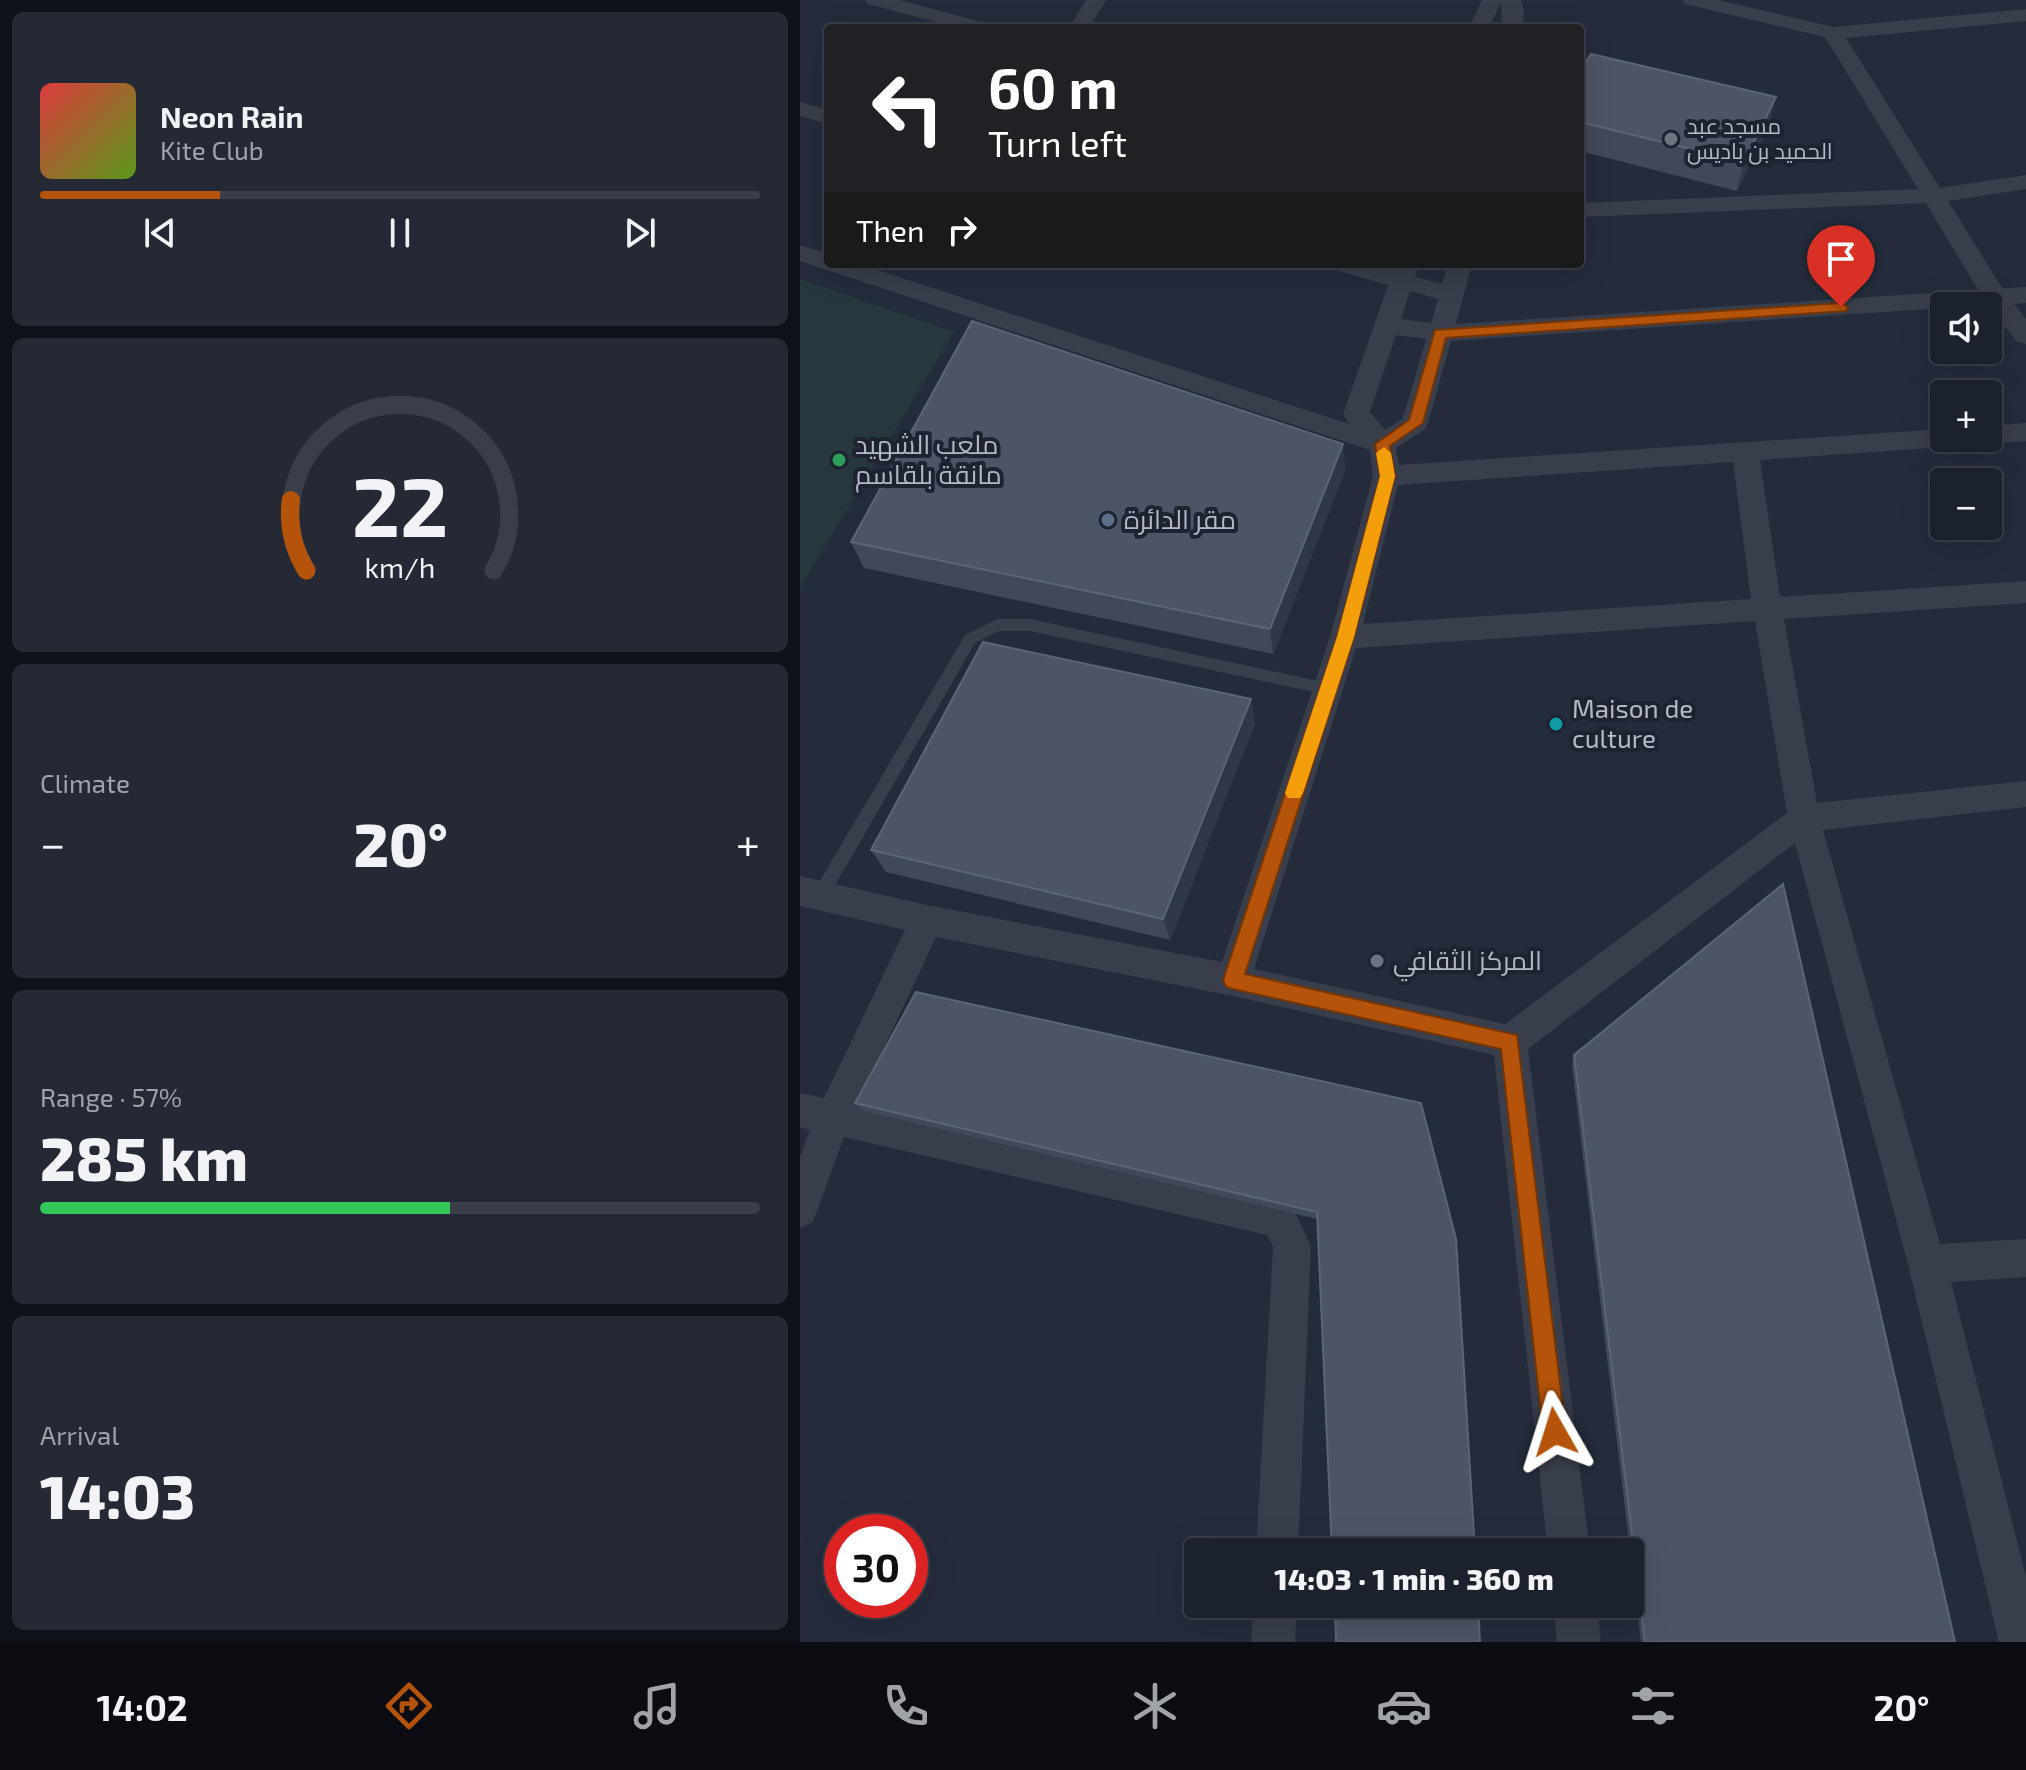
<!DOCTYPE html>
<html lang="en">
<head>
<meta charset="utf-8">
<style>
	body { margin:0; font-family:"Exo 2",Cairo,sans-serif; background:#242935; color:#f1f3f6; height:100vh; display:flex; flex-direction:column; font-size:30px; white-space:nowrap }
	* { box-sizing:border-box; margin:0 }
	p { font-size:26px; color:#a0a3aa }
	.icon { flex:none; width:44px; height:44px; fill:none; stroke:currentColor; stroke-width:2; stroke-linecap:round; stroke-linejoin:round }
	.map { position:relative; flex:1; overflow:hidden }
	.side { display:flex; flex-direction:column; gap:12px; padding:12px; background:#0f1219; width:800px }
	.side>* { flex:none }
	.hud { position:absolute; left:24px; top:24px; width:760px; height:244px; border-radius:8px; box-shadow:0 8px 32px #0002,0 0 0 2px #393e49; background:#202124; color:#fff; overflow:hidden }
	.controls { position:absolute; left:1130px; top:292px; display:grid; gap:16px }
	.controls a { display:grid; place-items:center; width:72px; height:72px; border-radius:8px; background:#1b212d; box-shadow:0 8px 32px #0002,0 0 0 2px #393e49; font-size:40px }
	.speed { position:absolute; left:24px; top:1514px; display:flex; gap:16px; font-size:40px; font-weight:700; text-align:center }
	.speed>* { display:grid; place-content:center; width:104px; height:104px; border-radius:50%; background:#1b212d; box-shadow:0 8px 32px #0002,0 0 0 2px #393e49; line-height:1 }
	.speed .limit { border:12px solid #d22; background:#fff; color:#111 }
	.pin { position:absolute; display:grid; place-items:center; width:68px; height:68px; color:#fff; margin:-82px -34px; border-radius:50% 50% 50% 0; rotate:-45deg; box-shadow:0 0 8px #0007 }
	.pin .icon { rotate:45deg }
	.me { position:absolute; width:88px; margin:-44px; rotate:354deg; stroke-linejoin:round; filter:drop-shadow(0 0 6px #0008) }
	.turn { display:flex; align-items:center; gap:28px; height:168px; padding:0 32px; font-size:36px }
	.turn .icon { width:104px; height:104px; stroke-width:2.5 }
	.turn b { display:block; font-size:56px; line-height:68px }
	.then { display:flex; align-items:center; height:76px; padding:0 32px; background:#0003; gap:16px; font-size:30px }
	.big { font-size:60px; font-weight:800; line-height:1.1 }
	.side .widget { flex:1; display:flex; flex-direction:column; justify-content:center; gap:12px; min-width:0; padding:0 28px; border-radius:12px; background:#242935 }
	.side .dial { align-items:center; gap:0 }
	.dial svg { height:208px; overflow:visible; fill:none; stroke:#393e49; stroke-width:7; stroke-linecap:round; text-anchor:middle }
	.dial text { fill:#f1f3f6; stroke:none }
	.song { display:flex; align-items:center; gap:24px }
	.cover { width:96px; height:96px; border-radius:12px; background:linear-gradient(135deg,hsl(0 70% 55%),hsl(90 70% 35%)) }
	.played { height:8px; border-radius:4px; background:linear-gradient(90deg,#b45309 25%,#393e49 25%) }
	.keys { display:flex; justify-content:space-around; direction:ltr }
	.heat { display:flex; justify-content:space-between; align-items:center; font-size:44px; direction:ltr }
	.charge { height:12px; border-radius:6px; background:linear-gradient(90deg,#34c759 57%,#393e49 0) }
	.trip { position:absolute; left:384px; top:1538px; width:460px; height:80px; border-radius:8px; background:#1b212d; box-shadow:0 8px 32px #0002,0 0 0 2px #393e49; font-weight:800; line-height:80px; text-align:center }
	.tabs { display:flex; height:128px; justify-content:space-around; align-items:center; background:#0b0d12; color:#a0a3aa }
	.tabs .icon { width:56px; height:56px }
	.tabs .active { color:#b45309 }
	.tabs b { font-size:36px; color:#f1f3f6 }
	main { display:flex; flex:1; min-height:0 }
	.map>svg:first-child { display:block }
	.green { fill:#26383d }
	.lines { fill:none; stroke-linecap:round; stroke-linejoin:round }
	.lane { fill:#383e4c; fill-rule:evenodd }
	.street { fill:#383e4c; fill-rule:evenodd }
	.wall { fill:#40485a }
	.shaded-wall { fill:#2f3749 }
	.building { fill:#4c5466; stroke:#5c6475; stroke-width:2 }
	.route { fill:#b45309; stroke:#753606; stroke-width:2 }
	.slow { fill:#f59e0b }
	.worship-dot { fill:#6b7280; stroke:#1d2331; stroke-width:3 }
	.leisure-dot { fill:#2e9e5b; stroke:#1d2331; stroke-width:3 }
	.service-dot { fill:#5c6f8a; stroke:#1d2331; stroke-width:3 }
	.culture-dot { fill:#0f9aa8; stroke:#1d2331; stroke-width:3 }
	.labels { text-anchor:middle; stroke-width:8; stroke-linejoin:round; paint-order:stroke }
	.far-poi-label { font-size:22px; fill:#b4b9c8; stroke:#1d2331; text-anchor:start }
	.poi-label { font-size:26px; fill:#b4b9c8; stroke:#1d2331; text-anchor:start }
</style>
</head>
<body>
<main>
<section class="side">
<div class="widget">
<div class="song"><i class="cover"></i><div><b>Neon Rain</b><p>Kite Club</p></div></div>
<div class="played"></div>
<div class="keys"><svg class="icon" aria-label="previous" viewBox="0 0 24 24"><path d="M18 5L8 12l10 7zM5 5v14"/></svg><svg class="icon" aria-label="pause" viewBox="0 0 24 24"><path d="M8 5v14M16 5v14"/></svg><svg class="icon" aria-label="next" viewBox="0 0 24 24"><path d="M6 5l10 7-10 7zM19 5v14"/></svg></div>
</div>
<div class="widget dial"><svg viewBox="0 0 100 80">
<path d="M14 69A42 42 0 1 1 86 69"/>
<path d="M14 69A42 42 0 0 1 8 42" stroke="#b45309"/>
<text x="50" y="56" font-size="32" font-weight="700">22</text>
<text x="50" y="72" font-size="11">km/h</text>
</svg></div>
<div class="widget"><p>Climate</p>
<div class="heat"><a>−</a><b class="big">20°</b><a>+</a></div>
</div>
<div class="widget"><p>Range · 57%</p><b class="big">285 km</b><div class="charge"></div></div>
<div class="widget"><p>Arrival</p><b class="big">14:03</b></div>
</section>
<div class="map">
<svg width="1226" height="1642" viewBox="0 0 1226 1642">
	<rect width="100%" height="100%" fill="#242c3c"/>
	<polygon class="green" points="0,279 154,332 0,588"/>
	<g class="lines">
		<polygon class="lane" points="197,619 230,619 528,683 536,689 528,695 230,631 199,631 175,643 26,901 20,903 14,901 12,896 14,891 165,635"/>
		<g class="street">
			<polygon points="65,0 99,0 189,24 192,28 158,28 68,4"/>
			<polygon points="286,0 306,0 289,28 269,28"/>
			<polygon points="682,0 721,0 724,11 722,28 702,28 701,2 689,28 669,28"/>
			<path d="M882 0H918L1033 27 1226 9V21L1046 38 1140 188 1226 175V189L1148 201 1202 288 1226 287V303L1214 304 1226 319V344L1217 342 1189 306H1144V308L651 341 628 423 624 430 596 448 599 465 1144 429V438H1157L1153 445 1144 447 960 460 980 597 1226 581V603L984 619 1017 803 1226 781V807L1023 830 1140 1244 1226 1239V1277L1151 1282 1226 1576V1642H1199L1108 1264 995 843 728 1049 790 1552H748L694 1055 433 996 136 937 57 1105 454 1192 493 1208 511 1246 498 1552H456L473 1247 467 1235 44 1137 13 1222 0 1228V1157L10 1130 0 1127V1093L24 1098 105 930 0 906V876L127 905 422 962 530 637 573 476 570 450 0 261V245L28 254V264H59L549 424 543 414 588 285 532 269 529 264H569L593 271 595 264H619L615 277 642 284 648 264H672L656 324 1178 290 1126 203 780 217V203L1118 189 1025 37 885 4ZM610 291 638 299 631 323 601 319ZM596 335 626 339 603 418 585 430 570 412ZM933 462 951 599 563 624 598 485ZM955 621 987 813 705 1024 454 969 556 648Z"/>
			<polygon points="0,102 28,110 28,124 0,116"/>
			<polygon points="1226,423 1226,441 1188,444 1176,438 1188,438 1188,426"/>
			<polygon points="453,1604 497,1604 495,1642 451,1642"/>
			<polygon points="753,1604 797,1604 801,1642 757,1642"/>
		</g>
	</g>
	<g class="wall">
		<polygon points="780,72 969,126 937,191 780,151"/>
		<polygon points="543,444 545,471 473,654 64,568 51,542"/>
		<polygon points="455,723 370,940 86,872 71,850"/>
		<polygon points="774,1055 1155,1642 841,1642 772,1065"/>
		<polygon points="55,1103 621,1103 517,1219 64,1111"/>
	</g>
	<g class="shaded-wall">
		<polygon points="976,97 969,126 937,191 944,162"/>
		<polygon points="543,444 545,471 473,654 470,629"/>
		<polygon points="451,699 455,723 370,940 363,919"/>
	</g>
	<g class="building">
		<polygon points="791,54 976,97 944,162 780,122 780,72"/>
		<polygon points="172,321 543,444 470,629 51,542"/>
		<polygon points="183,642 451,699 363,919 71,850"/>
		<polygon points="983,884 1155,1642 845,1642 774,1055"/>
		<polygon points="116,992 621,1103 656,1239 675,1552 532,1552 517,1212 55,1103"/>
		<polygon points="535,1604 678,1604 680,1642 536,1642"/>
	</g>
	<polygon class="route" points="1041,303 1048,307 1046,311 646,338 623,423 590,446 595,476 554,637 445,974 717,1035 766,1432 763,1440 755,1444 747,1440 743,1432 701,1049 433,989 426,987 423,980 537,637 580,476 575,444 609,420 635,330"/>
	<polygon class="slow" points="584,447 591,453 595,476 554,637 503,793 500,798 488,798 485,793 537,637 580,476 576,453"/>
	<g class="worship-dot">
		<circle cx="871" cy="139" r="8"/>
		<circle cx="577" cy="961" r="8"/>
	</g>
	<circle class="leisure-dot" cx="39" cy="460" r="8"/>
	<circle class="service-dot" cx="308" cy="520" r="8"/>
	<circle class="culture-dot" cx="756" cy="724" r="8"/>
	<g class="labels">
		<g class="far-poi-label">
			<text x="887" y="134">مسجد عبد<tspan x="887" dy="25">الحميد بن باديس</tspan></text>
		</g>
		<g class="poi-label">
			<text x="55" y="454">ملعب الشهيد<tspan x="55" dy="30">مانقة بلقاسم</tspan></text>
			<text x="324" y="529">مقر الدائرة</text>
			<text x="772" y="718">Maison de<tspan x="772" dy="30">culture</tspan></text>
			<text x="593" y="970">المركز الثقافي</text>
		</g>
	</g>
</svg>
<div class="controls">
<a><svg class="icon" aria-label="sound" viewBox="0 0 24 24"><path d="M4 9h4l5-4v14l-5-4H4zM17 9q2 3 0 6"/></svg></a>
<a>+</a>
<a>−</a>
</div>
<div class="speed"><div class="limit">30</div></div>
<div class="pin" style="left:1041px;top:307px;background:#d93025"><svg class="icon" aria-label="arrive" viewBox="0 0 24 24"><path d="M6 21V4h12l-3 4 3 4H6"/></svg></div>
<svg class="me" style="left:755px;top:1432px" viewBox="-20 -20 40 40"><path d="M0-17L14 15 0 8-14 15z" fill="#b45309" stroke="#fff" stroke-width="4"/></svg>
<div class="trip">14:03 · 1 min · 360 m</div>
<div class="hud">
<div class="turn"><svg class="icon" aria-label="left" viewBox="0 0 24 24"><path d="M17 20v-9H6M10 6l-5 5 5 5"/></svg><div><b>60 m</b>Turn left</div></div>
<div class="then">Then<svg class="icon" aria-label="right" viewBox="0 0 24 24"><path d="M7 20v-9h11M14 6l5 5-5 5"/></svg></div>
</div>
</div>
</main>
<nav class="tabs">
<b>14:02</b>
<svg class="icon active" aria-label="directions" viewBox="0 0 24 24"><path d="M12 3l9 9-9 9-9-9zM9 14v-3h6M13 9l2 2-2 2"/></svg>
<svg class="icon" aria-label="music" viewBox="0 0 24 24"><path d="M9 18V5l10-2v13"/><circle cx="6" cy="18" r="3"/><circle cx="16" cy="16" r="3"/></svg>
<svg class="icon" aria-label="phone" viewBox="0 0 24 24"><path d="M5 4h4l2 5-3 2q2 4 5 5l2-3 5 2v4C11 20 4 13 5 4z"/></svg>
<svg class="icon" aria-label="climate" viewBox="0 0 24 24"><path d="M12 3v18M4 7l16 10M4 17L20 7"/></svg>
<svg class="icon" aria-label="car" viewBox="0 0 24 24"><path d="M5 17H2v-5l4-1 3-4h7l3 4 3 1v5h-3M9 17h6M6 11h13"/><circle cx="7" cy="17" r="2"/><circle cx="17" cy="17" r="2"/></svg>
<svg class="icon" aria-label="filters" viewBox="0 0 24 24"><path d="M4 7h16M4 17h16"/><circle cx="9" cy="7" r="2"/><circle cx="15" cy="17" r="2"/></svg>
<b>20°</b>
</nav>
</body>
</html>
